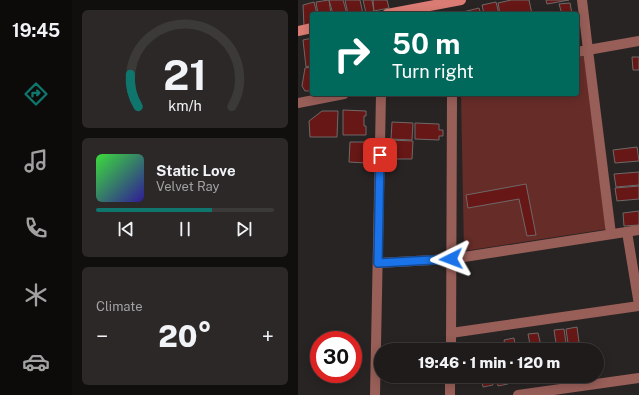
<!DOCTYPE html>
<html lang="en">
<head>
<meta charset="utf-8">
<style>
	body { margin:0; font-family:"Public Sans",sans-serif; background:#2b2827; color:#f1f3f6; height:100vh; display:flex; flex-direction:column; font-size:15px; white-space:nowrap }
	* { box-sizing:border-box; margin:0 }
	p { font-size:13px; color:#a1a1a2 }
	.icon { flex:none; width:22px; height:22px; fill:none; stroke:currentColor; stroke-width:2; stroke-linecap:round; stroke-linejoin:round }
	.map { position:relative; flex:1; overflow:hidden }
	.sheet { display:flex; flex-direction:column; gap:10px; padding:10px; background:#100f0e; width:226px }
	.sheet>* { flex:none }
	.banner { position:absolute; left:12px; top:12px; width:269px; height:84px; border-radius:4px; box-shadow:0 2px 10px #0003,0 0 0 1px #3c3939; background:#00695c; color:#fff; overflow:hidden }
	.speed { position:absolute; left:12px; top:331px; display:flex; gap:8px; font-size:20px; font-weight:700; text-align:center }
	.speed>* { display:grid; place-content:center; width:52px; height:52px; border-radius:50%; background:#1e1b1a; box-shadow:0 2px 10px #0003,0 0 0 1px #3c3939; line-height:1 }
	.speed .limit { border:6px solid #d22; background:#fff; color:#111 }
	.pin { position:absolute; display:grid; place-items:center; width:34px; height:34px; color:#fff; margin:-17px; border-radius:8px; box-shadow:0 2px 6px #0006 }
	.me { position:absolute; width:44px; margin:-22px; rotate:267deg; stroke-linejoin:round; filter:drop-shadow(0 0 3px #0008) }
	.turn { display:flex; align-items:center; gap:14px; height:84px; padding:0 16px; font-size:18px }
	.turn .icon { width:52px; height:52px; stroke-width:2.5 }
	.turn b { display:block; font-size:28px; line-height:34px }
	.big { font-size:30px; font-weight:800; line-height:1.1 }
	.sheet .card { flex:1; display:flex; flex-direction:column; justify-content:center; gap:6px; min-width:0; padding:0 14px; border-radius:6px; background:#2b2827 }
	.sheet .dial { align-items:center; gap:0 }
	.dial svg { height:104px; overflow:visible; fill:none; stroke:#3c3939; stroke-width:7; stroke-linecap:round; text-anchor:middle }
	.dial text { fill:#f1f3f6; stroke:none }
	.song { display:flex; align-items:center; gap:12px }
	.cover { width:48px; height:48px; border-radius:6px; background:linear-gradient(135deg,hsl(120 70% 55%),hsl(250 70% 35%)) }
	.played { height:4px; border-radius:2px; background:linear-gradient(90deg,#0f766e 65%,#3c3939 65%) }
	.keys { display:flex; justify-content:space-around; direction:ltr }
	.heat { display:flex; justify-content:space-between; align-items:center; font-size:22px; direction:ltr }
	.trip { position:absolute; left:76px; top:343px; width:230px; height:40px; border-radius:20px; background:#1e1b1a; box-shadow:0 2px 10px #0003,0 0 0 1px #3c3939; font-weight:800; line-height:40px; text-align:center }
	main { display:flex; flex:1; min-height:0 }
	.tab-bar { display:flex; flex-direction:column; width:72px; justify-content:space-around; align-items:center; background:#0c0b0a; color:#a1a1a2 }
	.tab-bar .icon { width:28px; height:28px }
	.tab-bar .on { color:#0f766e }
	.tab-bar b { font-size:18px; color:#f1f3f6 }
	.map>svg:first-child { display:block }
	.green { fill:#662c28 }
	.building { fill:#671816; stroke:#6e6968 }
	.lines { fill:none; stroke-linecap:round; stroke-linejoin:round }
	.street { stroke:#985e58; stroke-width:10 }
	.secondary { stroke:#da7c73; stroke-width:10 }
	.route-casing { stroke:#114b97; stroke-width:10 }
	.route { stroke:#1a73e8; stroke-width:7 }
</style>
</head>
<body>
<main>
<nav class="tab-bar">
<b>19:45</b>
<svg class="icon on" aria-label="directions" viewBox="0 0 24 24"><path d="M12 3l9 9-9 9-9-9zM9 14v-3h6M13 9l2 2-2 2"/></svg>
<svg class="icon" aria-label="music" viewBox="0 0 24 24"><path d="M9 18V5l10-2v13"/><circle cx="6" cy="18" r="3"/><circle cx="16" cy="16" r="3"/></svg>
<svg class="icon" aria-label="phone" viewBox="0 0 24 24"><path d="M5 4h4l2 5-3 2q2 4 5 5l2-3 5 2v4C11 20 4 13 5 4z"/></svg>
<svg class="icon" aria-label="climate" viewBox="0 0 24 24"><path d="M12 3v18M4 7l16 10M4 17L20 7"/></svg>
<svg class="icon" aria-label="car" viewBox="0 0 24 24"><path d="M5 17H2v-5l4-1 3-4h7l3 4 3 1v5h-3M9 17h6M6 11h13"/><circle cx="7" cy="17" r="2"/><circle cx="17" cy="17" r="2"/></svg>
</nav>
<section class="sheet">
<div class="card dial"><svg viewBox="0 0 100 80">
<path d="M14 69A42 42 0 1 1 86 69"/>
<path d="M14 69A42 42 0 0 1 8 44" stroke="#0f766e"/>
<text x="50" y="56" font-size="32" font-weight="700">21</text>
<text x="50" y="72" font-size="11">km/h</text>
</svg></div>
<div class="card">
<div class="song"><i class="cover"></i><div><b>Static Love</b><p>Velvet Ray</p></div></div>
<div class="played"></div>
<div class="keys"><svg class="icon" aria-label="previous" viewBox="0 0 24 24"><path d="M18 5L8 12l10 7zM5 5v14"/></svg><svg class="icon" aria-label="pause" viewBox="0 0 24 24"><path d="M8 5v14M16 5v14"/></svg><svg class="icon" aria-label="next" viewBox="0 0 24 24"><path d="M6 5l10 7-10 7zM19 5v14"/></svg></div>
</div>
<div class="card"><p>Climate</p>
<div class="heat"><a>−</a><b class="big">20°</b><a>+</a></div>
</div>
</section>
<div class="map">
<svg width="341" height="395" viewBox="0 0 341 395">
	<rect width="100%" height="100%" fill="#282423"/>
	<polygon class="green" points="287,56 316,228 166,251 163,94 279,94 279,58"/>
	<g class="building">
		<polygon points="31,0 33,14 20,14 18,2"/>
		<polygon points="31,0 45,0 49,14 35,14"/>
		<polygon points="47,0 62,0 65,14 50,14"/>
		<polygon points="65,0 74,0 76,11 68,13"/>
		<polygon points="75,0 89,0 91,8 76,11"/>
		<polygon points="213,0 231,0 234,14 202,14 200,3"/>
		<polygon points="248,0 271,0 249,4"/>
		<polygon points="16,2 19,14 14,14 14,25 6,27 5,5"/>
		<polygon points="198,2 201,14 186,14 184,5"/>
		<polygon points="272,3 274,14 264,14 261,4"/>
		<polygon points="181,8 183,14 157,14"/>
		<polygon points="14,38 14,65 8,67 5,40"/>
		<polygon points="334,57 341,57 341,70 335,70"/>
		<polygon points="14,67 14,91 7,91 4,86 7,68"/>
		<polygon points="45,110 68,111 68,116 66,116 66,126 68,126 68,135 45,135"/>
		<polygon points="24,111 40,111 39,137 12,137 11,121"/>
		<polygon points="94,122 115,123 114,140 93,139"/>
		<polygon points="117,123 141,124 141,130 145,130 145,136 141,136 141,140 117,139"/>
		<polygon points="93,140 115,141 114,159 92,159"/>
		<polygon points="52,142 69,142 68,163 51,162"/>
		<polygon points="339,147 341,161 317,163 315,150"/>
		<polygon points="341,172 341,185 318,187 316,174"/>
		<polygon points="228,184 238,235 229,236 221,199 170,208 168,195"/>
		<polygon points="341,186 341,199 319,201 317,188"/>
		<polygon points="341,211 341,225 326,226 325,213"/>
		<polygon points="279,327 282,350 271,350 268,329"/>
		<polygon points="266,329 269,350 259,350 256,330"/>
		<polygon points="240,333 244,350 233,350 230,334"/>
		<polygon points="216,338 218,350 208,350 206,340"/>
		<polygon points="183,376 193,376 195,385 185,387"/>
		<polygon points="198,376 208,376 210,384 200,386"/>
		<polygon points="210,376 220,376 221,381 211,383"/>
		<polygon points="224,376 235,376 236,381 225,383"/>
		<polygon points="251,376 261,376 262,381 252,382"/>
		<polygon points="263,376 274,376 274,379 264,381"/>
	</g>
	<g class="lines">
		<g class="street">
			<polyline points="279,52 290,50 284,0"/>
			<polyline points="0,103 46,94"/>
			<polyline points="329,232 341,305"/>
			<polyline points="313,234 290,50 341,41"/>
			<polyline points="80,263 153,259 341,230"/>
			<polyline points="153,333 341,306"/>
			<polyline points="153,350 154,94"/>
			<polyline points="77,395 83,94"/>
			<polyline points="152,395 152,376"/>
			<polyline points="220,395 341,378"/>
		</g>
		<g class="secondary">
			<polyline points="89,14 163,0"/>
			<polyline points="0,31 14,28"/>
		</g>
	</g>
	<g class="lines">
		<g class="route-casing">
			<polyline id="route" points="82,155 80,263 153,259"/>
		</g>
		<use href="#route" class="route"/>
	</g>
</svg>
<div class="speed"><div class="limit">30</div></div>
<div class="pin" style="left:82px;top:155px;background:#d93025"><svg class="icon" aria-label="arrive" viewBox="0 0 24 24"><path d="M6 21V4h12l-3 4 3 4H6"/></svg></div>
<svg class="me" style="left:153px;top:259px" viewBox="-20 -20 40 40"><path d="M0-17L14 15 0 8-14 15z" fill="#1a73e8" stroke="#fff" stroke-width="4"/></svg>
<div class="trip">19:46 · 1 min · 120 m</div>
<div class="banner">
<div class="turn"><svg class="icon" aria-label="right" viewBox="0 0 24 24"><path d="M7 20v-9h11M14 6l5 5-5 5"/></svg><div><b>50 m</b>Turn right</div></div>
</div>
</div>
</main>
</body>
</html>
